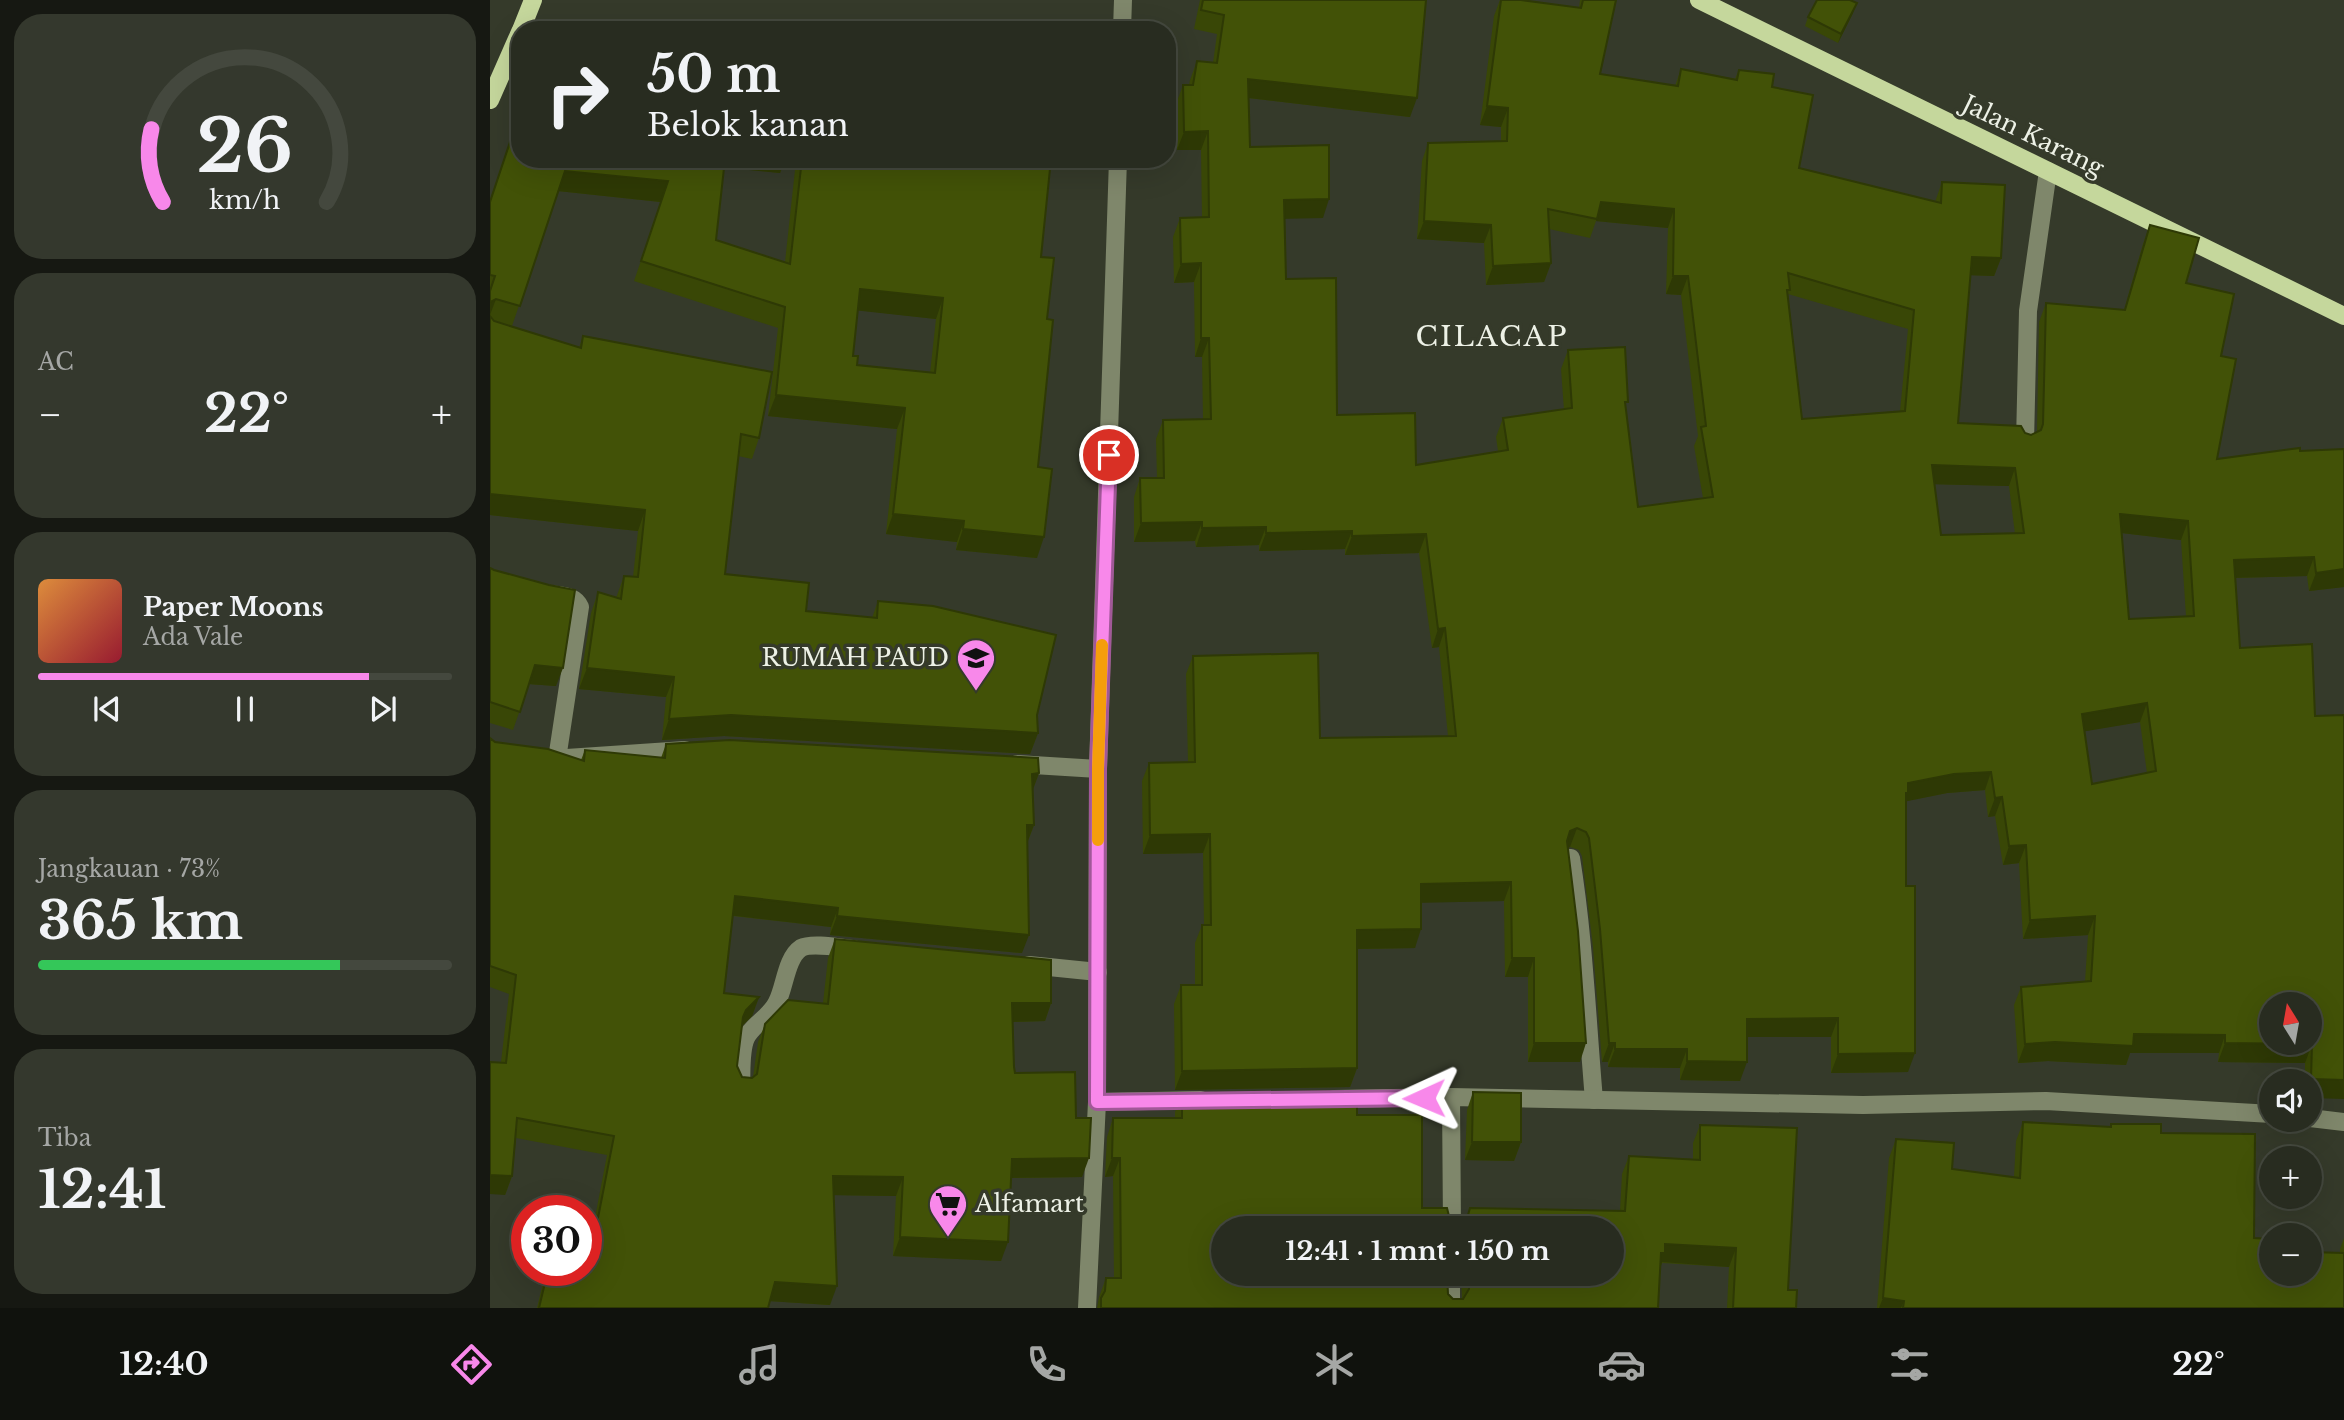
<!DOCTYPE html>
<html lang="id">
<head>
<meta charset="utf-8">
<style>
	body { margin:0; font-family:"Libre Baskerville",serif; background:#34382d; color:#f1f3f6; height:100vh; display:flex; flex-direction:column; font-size:26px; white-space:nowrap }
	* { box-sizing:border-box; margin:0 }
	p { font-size:23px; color:#a5a7a5 }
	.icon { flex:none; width:38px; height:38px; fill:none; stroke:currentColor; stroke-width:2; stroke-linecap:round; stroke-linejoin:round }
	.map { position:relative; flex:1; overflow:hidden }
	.sheet { display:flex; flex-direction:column; gap:14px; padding:14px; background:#161812; width:490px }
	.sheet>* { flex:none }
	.banner { position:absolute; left:21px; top:21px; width:665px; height:147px; border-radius:28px; box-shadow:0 7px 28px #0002,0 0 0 2px #44483e; background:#282c20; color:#f1f3f6; overflow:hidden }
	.needle { width:46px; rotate:349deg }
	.controls { position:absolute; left:1769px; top:992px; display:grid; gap:14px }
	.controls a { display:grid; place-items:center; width:63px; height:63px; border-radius:50%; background:#282c20; box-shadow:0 7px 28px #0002,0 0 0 2px #44483e; font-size:35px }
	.speed { position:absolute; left:21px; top:1195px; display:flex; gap:14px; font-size:35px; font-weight:700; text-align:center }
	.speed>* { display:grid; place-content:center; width:91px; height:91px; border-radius:50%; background:#282c20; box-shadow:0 7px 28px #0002,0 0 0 2px #44483e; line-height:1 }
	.speed .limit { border:10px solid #d22; background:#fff; color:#111 }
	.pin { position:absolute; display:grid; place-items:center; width:60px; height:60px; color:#fff; margin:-30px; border:4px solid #fff; border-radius:50%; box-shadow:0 2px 7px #0007 }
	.me { position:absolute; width:77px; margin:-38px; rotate:269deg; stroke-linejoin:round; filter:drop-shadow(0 0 5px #0008) }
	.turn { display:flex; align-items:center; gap:24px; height:147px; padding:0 21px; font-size:32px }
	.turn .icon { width:91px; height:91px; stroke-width:2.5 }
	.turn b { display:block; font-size:49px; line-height:60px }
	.big { font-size:52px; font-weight:700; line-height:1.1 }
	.sheet .widget { flex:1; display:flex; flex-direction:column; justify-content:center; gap:10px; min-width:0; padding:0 24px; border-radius:28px; background:#34382d }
	.sheet .dial { align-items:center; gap:0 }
	.dial svg { height:182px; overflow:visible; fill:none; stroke:#44483e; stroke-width:7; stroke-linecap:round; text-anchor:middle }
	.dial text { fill:#f1f3f6; stroke:none }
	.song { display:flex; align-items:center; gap:21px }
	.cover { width:84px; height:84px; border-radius:10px; background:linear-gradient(135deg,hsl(30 70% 55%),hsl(350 70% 35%)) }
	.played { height:7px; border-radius:4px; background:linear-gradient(90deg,#f888ea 80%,#44483e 80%) }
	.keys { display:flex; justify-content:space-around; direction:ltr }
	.heat { display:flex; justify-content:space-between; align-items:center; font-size:38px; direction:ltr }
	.charge { height:10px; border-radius:5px; background:linear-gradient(90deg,#34c759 73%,#44483e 0) }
	.trip { position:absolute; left:721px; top:1216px; width:413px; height:70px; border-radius:35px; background:#282c20; box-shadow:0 7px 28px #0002,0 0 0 2px #44483e; font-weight:700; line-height:70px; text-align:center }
	.tab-bar { display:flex; height:112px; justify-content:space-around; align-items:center; background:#10120d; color:#a5a7a5 }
	.tab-bar .icon { width:49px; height:49px }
	.tab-bar .selected { color:#f888ea }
	.tab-bar b { font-size:32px; color:#f1f3f6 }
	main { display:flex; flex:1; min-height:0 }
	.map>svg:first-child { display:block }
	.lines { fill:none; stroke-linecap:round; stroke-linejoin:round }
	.minor { stroke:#7f876b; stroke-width:18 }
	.major { stroke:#c5d79c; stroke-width:18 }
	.wall { fill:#394706; fill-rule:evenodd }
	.shaded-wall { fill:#2e3905 }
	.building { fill:#425207; stroke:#2e3905; stroke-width:2; fill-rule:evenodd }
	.route-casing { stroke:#a15898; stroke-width:18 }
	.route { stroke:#f888ea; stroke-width:12 }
	.slow { stroke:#f59e0b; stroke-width:12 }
	.labels { text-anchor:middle; stroke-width:7; stroke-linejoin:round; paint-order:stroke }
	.street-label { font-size:24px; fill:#edf1e6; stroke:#353a2a }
	.poi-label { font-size:24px; fill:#edf1e6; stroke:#353a2a; text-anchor:end }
	.quarter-label { font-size:28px; letter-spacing:2px; fill:#edf1e6; stroke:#353a2a }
</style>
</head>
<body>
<main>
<section class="sheet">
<div class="widget dial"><svg viewBox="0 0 100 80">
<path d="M14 69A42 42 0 1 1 86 69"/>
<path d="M14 69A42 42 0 0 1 9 37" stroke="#f888ea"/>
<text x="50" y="56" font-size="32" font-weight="700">26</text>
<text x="50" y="72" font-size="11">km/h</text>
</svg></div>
<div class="widget"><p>AC</p>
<div class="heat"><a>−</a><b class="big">22°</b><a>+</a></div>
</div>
<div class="widget">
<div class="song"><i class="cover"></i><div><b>Paper Moons</b><p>Ada Vale</p></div></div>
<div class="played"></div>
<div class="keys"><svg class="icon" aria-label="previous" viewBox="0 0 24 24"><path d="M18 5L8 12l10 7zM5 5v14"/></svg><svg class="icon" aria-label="pause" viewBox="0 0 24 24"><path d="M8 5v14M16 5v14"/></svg><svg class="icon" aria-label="next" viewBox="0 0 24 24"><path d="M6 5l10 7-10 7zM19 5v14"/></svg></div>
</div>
<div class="widget"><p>Jangkauan · 73%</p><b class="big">365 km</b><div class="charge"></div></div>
<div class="widget"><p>Tiba</p><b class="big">12:41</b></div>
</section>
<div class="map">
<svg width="1854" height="1308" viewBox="0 0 1854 1308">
	<rect width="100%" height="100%" fill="#353a2a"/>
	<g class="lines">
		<g class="minor">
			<polyline points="632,30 633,0"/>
			<polyline points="1535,442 1538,311 1558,171"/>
			<path d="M61 594C72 596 85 595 90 607L67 759"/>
			<polyline points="62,759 195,750"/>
			<polyline points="527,764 608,769"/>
			<path d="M1081 858C1094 938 1097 1019 1104 1100"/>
			<polyline points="539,965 608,972"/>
			<path d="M251 1086C252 1072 250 1051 256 1038 263 1024 280 1017 287 1002 295 987 296 958 311 948 322 942 352 948 364 949"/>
			<polyline points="961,1097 962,1228"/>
			<polyline points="844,1099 961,1097 1373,1105 1556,1101 1782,1114"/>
			<polyline points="607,1102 711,1100"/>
			<polyline points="1820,1118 1854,1122"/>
			<polyline points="597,1308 607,1102 608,769 628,159"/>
			<polyline points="961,1308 961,1274"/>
		</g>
		<g class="major">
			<polyline points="1209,0 1854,316"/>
			<polyline points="31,30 43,0"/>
			<polyline points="0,100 30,32"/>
		</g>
	</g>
	<g class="wall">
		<path d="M710 0H936L920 117 758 98 760 147 833 218H795L796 279 847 415 926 465 1008 451 1006 437 1013 418 1074 410 1071 369 1078 350 1136 410 1148 507 1213 498 1204 446 1208 436 1191 295 1176 294 1178 228 1106 221 1100 238 1059 229 1061 263 1054 282 996 285 994 243 927 239 932 161 938 143 1011 141V127L990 125 1004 16 1010 0H1031L1089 8 1090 0H1126L1110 74 1185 86 1191 69 1245 79 1249 70 1282 87 1309 168 1445 202 1452 182 1511 258 1504 276 1480 275 1468 423 1535 433 1541 435 1547 432 1549 322 1556 303 1634 310 1653 244 1660 225 1696 283 1731 356 1727 459 1854 587 1819 591 1817 576 1745 578 1750 648 1825 716 1854 715 1820 1098V1082H1815V1063L1728 1062 1729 1053H1640L1636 1065 1558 1061 1528 1063 1524 1005 1531 987 1595 982 1598 935 1533 939 1529 863 1513 865 1505 816 1498 817 1495 790 1457 793 1416 801 1418 1072 1341 1073V1037H1257L1250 1081 1190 1080V1068L1118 1067V1062H1112L1103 947 1092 856 1089 850 1080 847 1077 848 1090 1062H1038V977H1015L1014 901 931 902 925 948 867 949V1068L860 1087 685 1090 684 1004 691 985H705V943L712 925H714L713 853 653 854 652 781 659 763 698 762 696 674 703 656 830 738 958 736 949 647 942 648 929 553 855 555V549L769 551V545L706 547 705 541 644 542V497L650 478H667L666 439 673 420 713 419 712 357H705L704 282 684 283 683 237 690 218 712 217 711 150H687L686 104 693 85H699L700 80 707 61 723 63 727 34 704 29ZM1298 294 1418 329 1410 411 1312 419ZM1444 484 1519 486 1525 534 1451 535ZM1632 533 1691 540 1696 616 1639 619ZM1650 722 1657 773 1602 784 1594 731Z"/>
		<polygon points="1363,13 1348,43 1315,26 1318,17"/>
		<path d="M30 111V159H295L290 173 234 167 226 240 295 262 305 170 309 159H561L551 257 557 319 548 467 547 558 466 550 467 542 396 534 407 429 278 416 288 328 144 281 171 202 68 191 22 326 9 323 89 348 93 336 269 438 262 459 248 456 235 574 316 611 382 618 388 601 547 715 548 733 540 754 234 736 172 740 176 697 89 689 101 613 108 592 126 598 134 576 143 577 148 531 0 515V200ZM368 310 446 319 440 373 367 365 363 356Z"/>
		<polygon points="0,568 66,686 39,684 23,730 0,723"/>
		<polygon points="0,738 5,742 91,760 95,750 171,758 176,744 549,773 543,789 544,825 538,841 532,953 340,935 341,927 243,916 234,993 269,997 262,1016 251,1027 247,1066 252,1077 262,1078 263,1077 268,1042 275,1024 333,1003 338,958 345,939 561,1003 555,1021 523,1022 524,1067 525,1073 586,1118 592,1177 521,1178 511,1261 403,1256 406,1196 344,1195 340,1305 280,1301 278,1308 47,1308 56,1270 96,1270 103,1228 117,1155 26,1138 22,1176 15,1195 11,1062 19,994 0,987"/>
		<polygon points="983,1092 1031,1142 1024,1161 975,1160 977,1110"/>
		<path d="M692 1094 867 1115 932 1208 959 1216 968 1221 977 1216 980 1208 1130 1211 1132 1174 1139 1156 1203 1159V1143L1210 1125 1298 1290 1306 1308H1237L1239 1267 1172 1263 1170 1267 1168 1308H607L609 1297 616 1278H624L623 1176 615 1177 617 1137 623 1118H685V1112ZM733 1228H1122V1274H971L972 1299H963L958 1294Z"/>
		<polygon points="1533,1122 1620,1127 1621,1124 1671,1133 1764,1238 1782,1274 1850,1253 1850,1249 1854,1238 1854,1308 1387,1308 1399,1158 1406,1139 1462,1169 1524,1177 1526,1141"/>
	</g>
	<g class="shaded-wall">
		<polygon points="1367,3 1363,13 1348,43 1351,34"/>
		<polygon points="758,79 927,98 920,117 751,97"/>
		<polygon points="997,106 1018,108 1011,127 990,125"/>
		<polygon points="718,131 711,150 687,150 694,132"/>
		<polygon points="231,159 295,159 290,173 229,167"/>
		<polygon points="75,171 178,181 171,202 68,191"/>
		<polygon points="839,199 833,218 787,219 794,200"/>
		<polygon points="1111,202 1184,209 1178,228 1106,221"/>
		<polygon points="934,221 1001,225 994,243 927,239"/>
		<polygon points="1482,257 1511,258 1504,276 1475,275"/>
		<polygon points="711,263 704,282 684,283 691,264"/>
		<polygon points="1061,263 1054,282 996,285 1003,266"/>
		<polygon points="1183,276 1198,276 1191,295 1176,294"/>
		<polygon points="370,289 453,298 446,319 363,310"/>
		<polygon points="6,299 0,315 0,302"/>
		<polygon points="711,338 719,338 712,357 705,357"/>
		<polygon points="286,395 415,408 407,429 278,416"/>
		<polygon points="1442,465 1525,468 1519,486 1435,484"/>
		<polygon points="0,494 155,510 148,531 0,515"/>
		<polygon points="403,514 474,521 467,542 396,534"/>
		<polygon points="1630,514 1698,521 1691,540 1623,532"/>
		<polygon points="712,522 705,541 644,542 651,523"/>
		<polygon points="776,527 769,545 706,547 712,528"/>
		<polygon points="473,529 554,537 547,558 466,550"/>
		<polygon points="862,531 855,549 769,551 776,533"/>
		<polygon points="936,534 929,553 855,555 862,536"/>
		<polygon points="1824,557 1817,576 1737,578 1744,560"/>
		<polygon points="1854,569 1854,587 1819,591 1826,573"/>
		<polygon points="955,628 949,647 942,648 948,629"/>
		<polygon points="45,665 73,668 66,686 38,684"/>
		<polygon points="97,668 184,677 176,697 89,689"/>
		<polygon points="1657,703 1650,722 1585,733 1592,714"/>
		<polygon points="241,715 548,733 540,754 234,736 172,740 179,719"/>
		<polygon points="1501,772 1495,790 1457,793 1413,802 1418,783 1464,774"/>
		<polygon points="549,773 542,792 542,774"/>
		<polygon points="1512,797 1505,816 1498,817 1505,798"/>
		<polygon points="537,825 544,825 537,843"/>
		<polygon points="1087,828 1080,847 1073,850 1080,831"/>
		<polygon points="720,834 713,853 653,854 660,835"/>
		<polygon points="1536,845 1529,863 1513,865 1519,846"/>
		<polygon points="1021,882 1014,901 924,903 931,884"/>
		<polygon points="245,896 348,908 341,927 238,915"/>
		<polygon points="347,916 539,935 532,953 340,935"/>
		<polygon points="1605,916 1598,935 1533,939 1540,920"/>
		<polygon points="931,929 925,948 860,949 867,930"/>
		<polygon points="1022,958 1044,958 1038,977 1015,977"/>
		<polygon points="269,997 262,1016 249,1029 256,1010"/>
		<polygon points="522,1003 561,1003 555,1021 515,1022"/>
		<polygon points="1348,1018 1341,1037 1250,1037 1257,1019"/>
		<polygon points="1644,1034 1735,1035 1729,1053 1640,1053 1636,1065 1558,1061 1528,1063 1535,1044"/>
		<polygon points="1044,1043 1096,1043 1090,1062 1038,1062"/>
		<polygon points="1119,1043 1125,1043 1118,1062 1112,1062"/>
		<polygon points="1735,1043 1822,1044 1815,1063 1728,1062"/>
		<polygon points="1125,1049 1197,1049 1190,1068 1118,1067"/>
		<polygon points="1425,1053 1418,1072 1341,1073 1348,1054"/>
		<polygon points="1197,1061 1257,1062 1250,1081 1190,1080"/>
		<polygon points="867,1068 860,1087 685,1090 692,1071"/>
		<polygon points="1821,1079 1854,1080 1854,1099 1820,1098 1820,1082"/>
		<polygon points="982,1142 1031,1142 1024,1161 975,1160"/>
		<polygon points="599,1158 592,1177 515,1178 522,1159"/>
		<polygon points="622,1158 630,1158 623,1176 615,1177"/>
		<polygon points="0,1175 22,1176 15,1195 0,1194"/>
		<polygon points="343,1176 413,1177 406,1196 336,1195"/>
		<polygon points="410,1237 518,1242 511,1261 403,1256"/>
		<polygon points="1175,1244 1246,1248 1239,1267 1172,1262 1169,1272 1171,1253"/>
		<polygon points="285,1282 347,1286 340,1305 278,1301"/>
		<polygon points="1393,1298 1414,1301 1411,1308 1389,1308"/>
	</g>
	<g class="building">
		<path d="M713 0H936L927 98 758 79 760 147 839 145V199L794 200 796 279 846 278 847 415 925 413 926 465 1018 450 1013 418 1082 408 1078 350 1135 347 1138 402H1135L1148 507 1223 497 1211 427 1216 426 1198 276H1183L1184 209 1111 202 1107 219 1058 209 1061 263 1003 266 1001 225 934 221 938 143 1017 141 1018 108 997 106 1011 0H1031L1091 8 1093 0H1126L1110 74 1188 86 1191 69 1247 80 1249 70 1284 74 1282 87 1323 95 1309 168 1451 203 1452 182 1515 185 1511 258 1482 257 1468 423 1531 426 1535 433 1541 435 1551 430 1553 424 1556 303 1635 310 1660 225 1709 238 1696 283 1744 294 1731 356 1746 359 1727 459 1810 448V451L1854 449V569L1826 573 1824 557 1744 560 1750 648 1822 644 1825 716 1854 715V1080L1821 1079 1822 1044 1735 1043V1035L1644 1034 1643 1046 1565 1042 1535 1044 1531 987 1601 981 1605 916 1540 920 1536 845 1519 846 1512 797 1505 798 1501 772 1464 774 1418 783V793H1416V886H1425V1053L1348 1054V1018L1257 1019V1062L1197 1061V1049H1125V1043H1119L1110 929 1099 838 1096 832 1087 828 1080 831 1077 841 1088 931 1096 1043H1044V958H1022L1021 882 931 884V929L867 930V1068L692 1071 691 985H712V925H721L720 834 660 835 659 763 705 762 703 656 828 653 830 738 966 736 955 628 948 629 936 534 862 536V531L776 533V527L712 528V522L651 523 650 478H674L673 420 721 419 719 338H711V263L691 264 690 218 719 217 718 131 694 132 693 85H703L707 61 727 63 734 15 711 10ZM1298 273 1424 310 1415 411 1312 419 1297 290H1300ZM1442 465 1525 468 1534 533 1451 535ZM1630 514 1698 521 1704 616 1639 619ZM1657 703 1666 771 1602 784 1592 714ZM1782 1004H1820V1043H1782Z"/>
		<polygon points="1327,0 1360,0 1367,3 1351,34 1318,17"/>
		<path d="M30 112V159H235L226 240 300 264 312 159H561L551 257 564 258 557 319 563 320 548 467 562 469 554 537 473 529 474 521 403 514 415 408 286 395 295 307 151 261 178 181 75 171 30 306 6 299 0 302V291L5 276 0 275V202ZM370 289 453 298 445 373 367 365 368 356H363Z"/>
		<polygon points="0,316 4,321 91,348 93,336 282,372 269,438 251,434 235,574 319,583 316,611 387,618 388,601 443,606 566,635 547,715 548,733 241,715 179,719 184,677 97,668 108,592 131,599 134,576 148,577 155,510 0,494"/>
		<polygon points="0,568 4,570 59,585 85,590 73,668 45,665 30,712 0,702"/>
		<polygon points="0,738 5,742 58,749 94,761 95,750 175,758 176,744 240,740 548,758 549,773 542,774 544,825 537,825 539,935 347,916 348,908 245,896 234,993 269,997 256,1010 253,1017 247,1066 252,1077 262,1078 267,1074 275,1024 298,1000 338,1004 345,939 561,960 561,1003 522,1003 524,1067 525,1073 585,1072 586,1118 601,1118 599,1158 522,1159 518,1242 410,1237 413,1177 343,1176 347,1286 285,1282 278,1308 49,1308 58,1270 96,1270 96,1226 106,1228 124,1136 27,1118 22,1176 0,1175 0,1062 16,1063 26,975 0,966"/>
		<path d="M867 1091V1115H932V1208H957L959 1216 968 1221 978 1215 980 1208 1135 1211 1139 1156 1210 1160V1125L1307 1128 1298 1290H1307L1306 1308H1243L1246 1248 1175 1244V1253H1171L1168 1308H611V1298L615 1291 616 1278H631L630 1158H622L623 1118H692V1094ZM733 1228H1122V1274H979V1289L973 1299H963L958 1294 957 1274H733Z"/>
		<polygon points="983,1092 1031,1093 1031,1142 982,1142"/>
		<polygon points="1533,1122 1621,1127 1621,1124 1671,1124 1671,1133 1765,1134 1764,1238 1781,1239 1782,1274 1820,1274 1820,1252 1854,1253 1854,1308 1413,1308 1414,1301 1393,1298 1406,1139 1464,1143 1462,1169 1530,1178"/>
	</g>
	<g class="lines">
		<g class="route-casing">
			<polyline id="route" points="619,455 608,769 607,1102 934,1098"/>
		</g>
		<use href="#route" class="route"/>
		<polyline class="slow" points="608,840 608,769 612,645"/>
	</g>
	<defs>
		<g id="school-pin" transform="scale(2.0125)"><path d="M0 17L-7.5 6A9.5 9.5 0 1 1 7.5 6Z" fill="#f888ea" stroke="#353a2a"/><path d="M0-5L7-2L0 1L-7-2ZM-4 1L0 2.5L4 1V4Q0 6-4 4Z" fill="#111"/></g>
		<g id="supermarket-pin" transform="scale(2.0125)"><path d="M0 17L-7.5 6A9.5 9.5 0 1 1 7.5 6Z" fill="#f888ea" stroke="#353a2a"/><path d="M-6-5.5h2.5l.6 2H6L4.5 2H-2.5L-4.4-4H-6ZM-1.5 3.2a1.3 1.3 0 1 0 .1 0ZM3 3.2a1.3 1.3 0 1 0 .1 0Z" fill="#111"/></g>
	</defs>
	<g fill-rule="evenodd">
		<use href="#school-pin" x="486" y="658"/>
		<use href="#supermarket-pin" x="458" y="1204"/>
	</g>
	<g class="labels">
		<g class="street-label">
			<text transform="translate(1543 136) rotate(26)" y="8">Jalan Karang</text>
		</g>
		<g class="poi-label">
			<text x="459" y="666">RUMAH PAUD</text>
			<text x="485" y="1212" text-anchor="start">Alfamart</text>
		</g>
		<g class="quarter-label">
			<text x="1002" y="346">CILACAP</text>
		</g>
	</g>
</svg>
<div class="controls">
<a><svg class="needle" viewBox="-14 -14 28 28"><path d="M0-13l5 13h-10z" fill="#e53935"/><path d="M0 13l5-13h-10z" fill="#a5a7a5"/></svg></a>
<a><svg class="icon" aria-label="sound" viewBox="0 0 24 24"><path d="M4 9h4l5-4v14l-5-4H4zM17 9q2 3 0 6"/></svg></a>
<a>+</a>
<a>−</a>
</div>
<div class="speed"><div class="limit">30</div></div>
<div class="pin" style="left:619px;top:455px;background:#d93025"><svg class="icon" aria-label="arrive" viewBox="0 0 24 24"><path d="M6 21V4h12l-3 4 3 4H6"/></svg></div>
<svg class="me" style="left:934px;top:1098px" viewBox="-20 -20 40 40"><path d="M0-17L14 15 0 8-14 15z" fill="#f888ea" stroke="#fff" stroke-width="4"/></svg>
<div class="trip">12:41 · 1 mnt · 150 m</div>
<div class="banner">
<div class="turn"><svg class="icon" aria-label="right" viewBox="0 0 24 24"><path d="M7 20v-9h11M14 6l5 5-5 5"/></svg><div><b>50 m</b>Belok kanan</div></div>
</div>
</div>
</main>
<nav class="tab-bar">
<b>12:40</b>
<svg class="icon selected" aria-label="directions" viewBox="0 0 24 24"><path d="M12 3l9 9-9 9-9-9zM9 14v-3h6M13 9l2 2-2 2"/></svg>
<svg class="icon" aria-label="music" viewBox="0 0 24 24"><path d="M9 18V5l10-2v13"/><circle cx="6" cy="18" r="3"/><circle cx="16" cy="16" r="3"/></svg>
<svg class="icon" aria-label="phone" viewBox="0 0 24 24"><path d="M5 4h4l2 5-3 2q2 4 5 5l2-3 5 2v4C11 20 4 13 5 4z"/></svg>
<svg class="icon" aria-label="climate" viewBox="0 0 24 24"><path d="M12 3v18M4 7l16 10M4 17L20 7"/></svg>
<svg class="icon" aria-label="car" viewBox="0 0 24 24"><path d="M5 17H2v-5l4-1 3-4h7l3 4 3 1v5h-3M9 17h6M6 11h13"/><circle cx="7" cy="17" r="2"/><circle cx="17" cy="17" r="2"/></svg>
<svg class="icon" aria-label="filters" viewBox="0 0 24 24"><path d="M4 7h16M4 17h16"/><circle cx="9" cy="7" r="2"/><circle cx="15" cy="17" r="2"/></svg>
<b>22°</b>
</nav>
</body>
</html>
